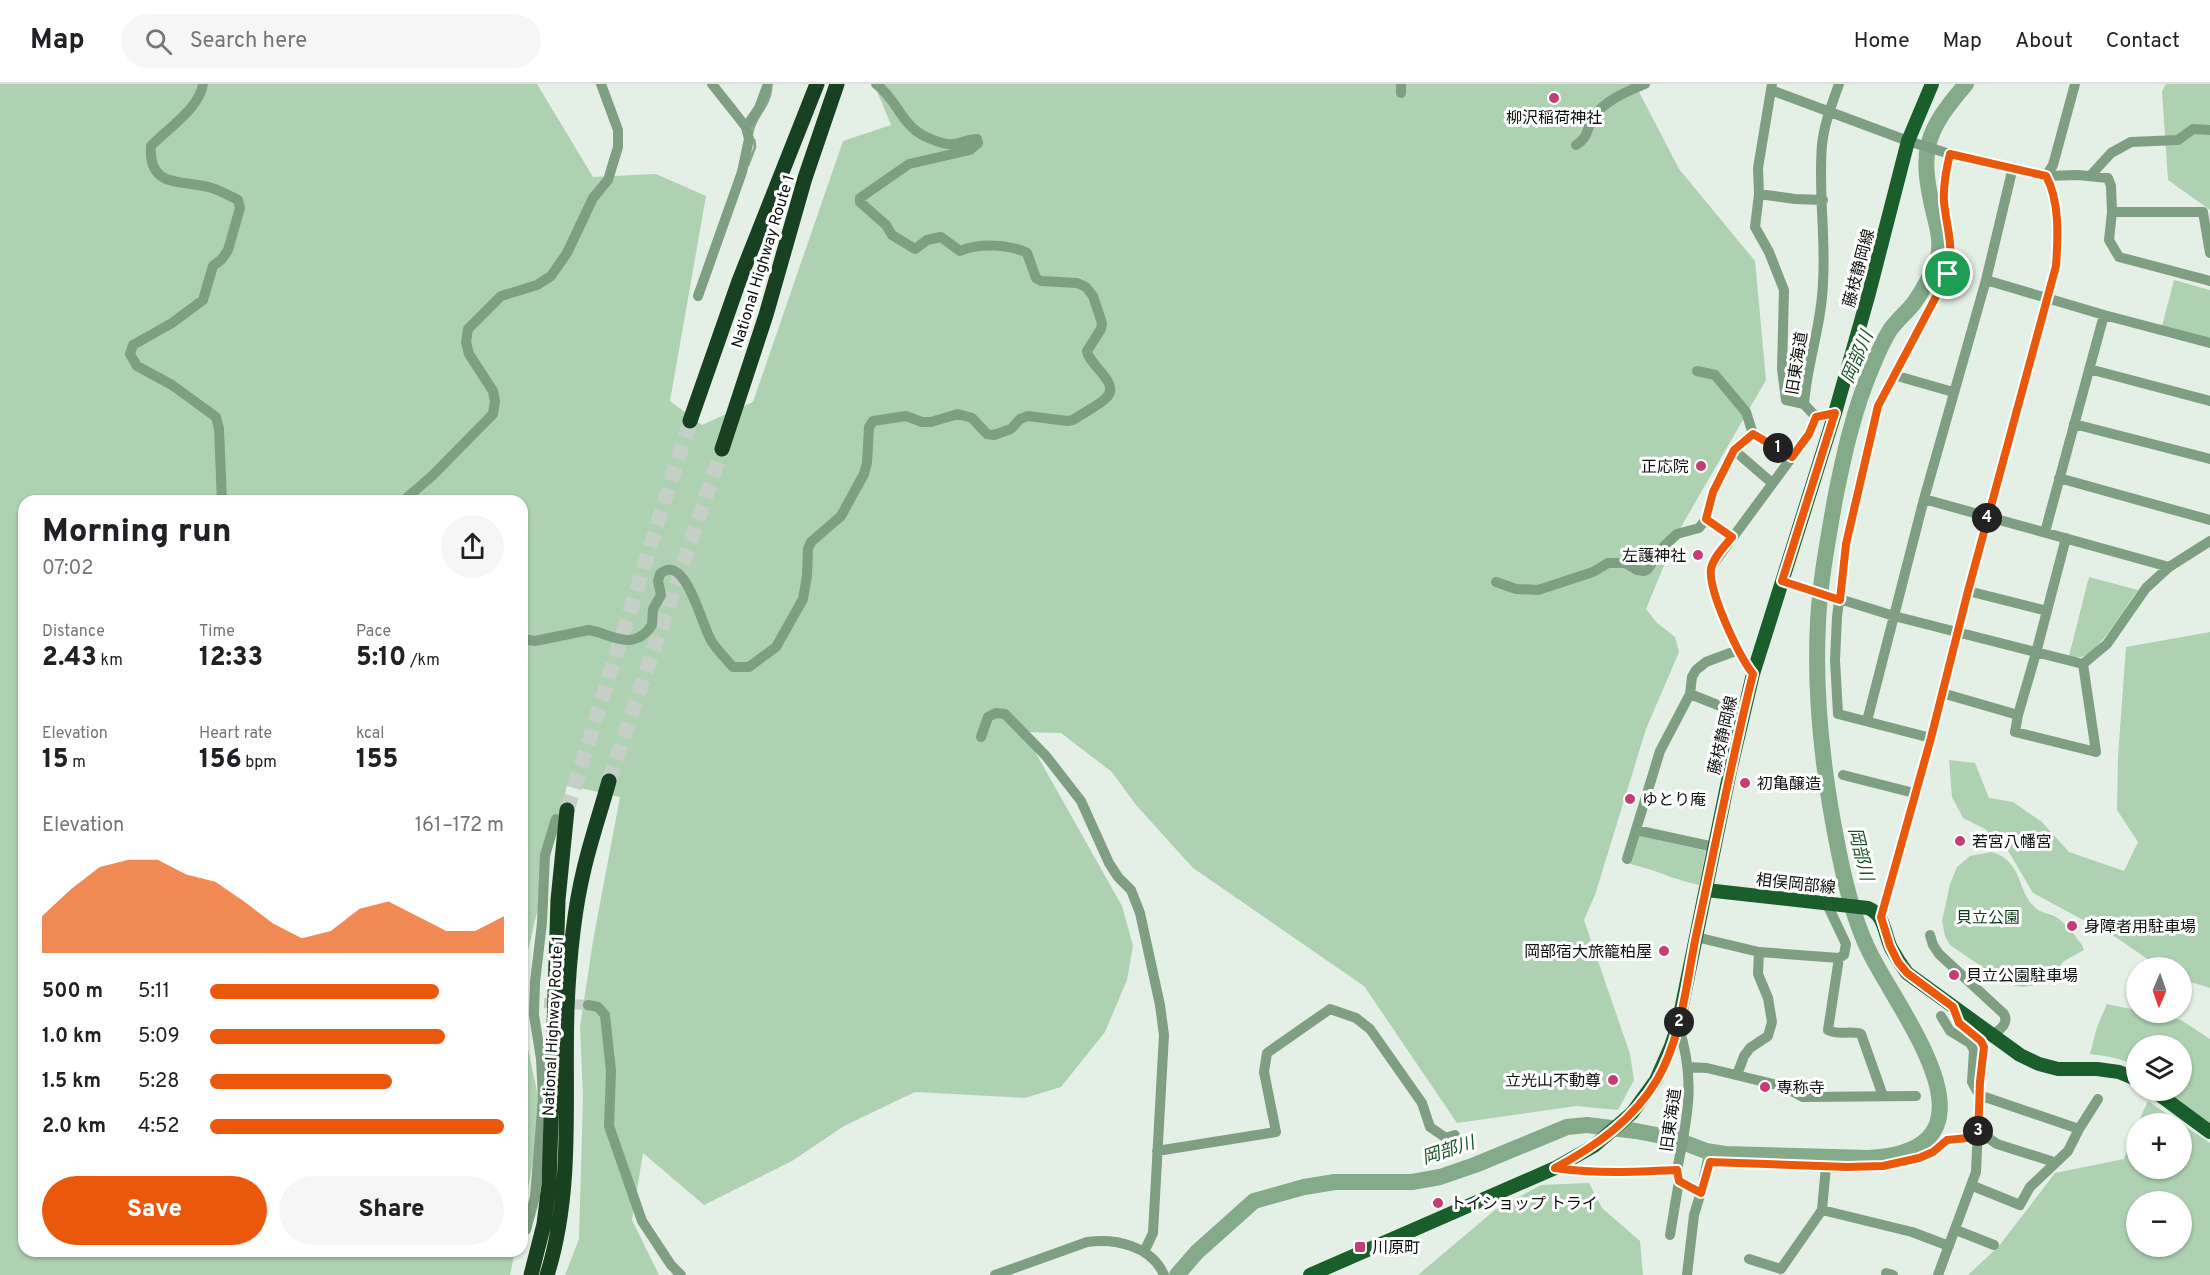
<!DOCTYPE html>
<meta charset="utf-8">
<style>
:root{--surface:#fff;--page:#f6f6f6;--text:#202124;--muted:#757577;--line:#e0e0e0;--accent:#ea580c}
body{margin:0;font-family:Overpass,"Noto Sans JP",sans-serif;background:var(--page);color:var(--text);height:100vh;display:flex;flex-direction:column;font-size:22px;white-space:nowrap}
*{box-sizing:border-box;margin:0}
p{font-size:20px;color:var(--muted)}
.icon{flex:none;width:33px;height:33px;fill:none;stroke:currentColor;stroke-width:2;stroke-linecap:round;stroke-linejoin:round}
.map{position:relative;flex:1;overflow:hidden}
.sheet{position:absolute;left:18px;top:411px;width:510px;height:762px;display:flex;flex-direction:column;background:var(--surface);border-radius:18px;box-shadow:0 2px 4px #0004}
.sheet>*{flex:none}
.needle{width:39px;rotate:182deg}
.buttons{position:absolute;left:2126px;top:873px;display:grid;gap:12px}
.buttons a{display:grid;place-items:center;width:66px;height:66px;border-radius:50%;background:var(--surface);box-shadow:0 2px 4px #0004;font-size:30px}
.pin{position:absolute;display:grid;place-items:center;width:51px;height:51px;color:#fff;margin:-26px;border:3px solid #fff;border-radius:50%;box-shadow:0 2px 6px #0007}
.km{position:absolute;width:30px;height:30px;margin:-15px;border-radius:50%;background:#222;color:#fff;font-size:16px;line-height:30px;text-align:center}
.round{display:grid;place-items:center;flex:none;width:63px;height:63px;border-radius:32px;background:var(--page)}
.summary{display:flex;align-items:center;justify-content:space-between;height:102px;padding:0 24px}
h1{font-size:33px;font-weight:800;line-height:45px}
.figures{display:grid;grid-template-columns:repeat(3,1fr);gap:9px;height:102px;padding:6px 24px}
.figures div{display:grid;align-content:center}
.figures b{font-size:26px;font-weight:800}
.figures small{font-size:16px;font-weight:400}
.figures p{font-size:16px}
.chart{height:168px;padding:12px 24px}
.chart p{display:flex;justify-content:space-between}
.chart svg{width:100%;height:108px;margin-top:6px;fill:var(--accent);opacity:.7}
.cta{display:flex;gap:12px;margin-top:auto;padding:12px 24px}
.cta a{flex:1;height:69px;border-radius:36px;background:var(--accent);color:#fff;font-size:24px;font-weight:800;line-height:69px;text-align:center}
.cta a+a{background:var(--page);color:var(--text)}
ul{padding:0 24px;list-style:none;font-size:20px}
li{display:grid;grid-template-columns:96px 72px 1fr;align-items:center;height:45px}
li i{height:15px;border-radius:8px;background:var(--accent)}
header{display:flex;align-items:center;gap:36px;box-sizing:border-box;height:84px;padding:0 30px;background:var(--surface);border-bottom:2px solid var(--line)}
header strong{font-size:28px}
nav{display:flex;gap:33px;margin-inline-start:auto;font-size:21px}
.search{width:420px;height:54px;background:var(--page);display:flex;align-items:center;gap:15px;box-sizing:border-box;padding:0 21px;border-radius:33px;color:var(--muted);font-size:22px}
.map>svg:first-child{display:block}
.green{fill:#aed1b2;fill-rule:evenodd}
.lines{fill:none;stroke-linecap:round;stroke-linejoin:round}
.stream{stroke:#84aa89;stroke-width:3}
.river{stroke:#84aa89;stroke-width:16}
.minor-tunnel{stroke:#c4cfc5;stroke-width:10;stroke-dasharray:10 5;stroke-linecap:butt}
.highway-tunnel{stroke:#c4cfc5;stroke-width:15;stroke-dasharray:15 8;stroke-linecap:butt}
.minor{stroke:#7e9f82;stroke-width:10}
.major{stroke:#1a5e2c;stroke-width:14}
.highway{stroke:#174120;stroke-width:15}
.route-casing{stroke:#fff;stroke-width:12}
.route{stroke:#ea580c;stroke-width:8}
.poi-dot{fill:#c63c75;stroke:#fff;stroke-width:2}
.labels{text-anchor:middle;stroke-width:6;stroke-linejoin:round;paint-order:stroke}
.poi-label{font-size:16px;fill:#0d110d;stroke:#fff;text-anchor:start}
.street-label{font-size:16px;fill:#0d110d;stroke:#fff}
.park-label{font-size:16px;fill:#0c3918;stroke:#fff}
.water-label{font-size:18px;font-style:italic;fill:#1b5529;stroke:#fff}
</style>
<header>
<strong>Map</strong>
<div class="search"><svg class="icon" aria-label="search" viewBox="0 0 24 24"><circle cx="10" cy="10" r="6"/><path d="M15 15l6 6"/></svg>Search here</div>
<nav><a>Home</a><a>Map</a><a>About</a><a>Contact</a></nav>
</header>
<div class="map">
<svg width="2210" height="1191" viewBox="0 0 2210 1191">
<rect width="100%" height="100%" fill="#e4f0e5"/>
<path class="green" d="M 0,0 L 537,0 L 593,93 L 656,90 L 706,112 L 670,317 L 702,341 L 753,318 L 843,57 L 891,41 L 874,0 L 1635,0 L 1679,85 L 1755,177 L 1766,296 L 1677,450 L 1646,525 L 1656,538 L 1675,553 L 1679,568 L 1646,645 L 1595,811 L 1584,836 L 1630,970 L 1634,996 L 1618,1026 L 1576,1022 L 1457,1039 L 1364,902 L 1193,784 L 1136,721 L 1112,688 L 1061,649 L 1024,648 L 1122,822 L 1133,862 L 1127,896 L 1105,948 L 1061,1003 L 1025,1014 L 915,1008 L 844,1042 L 792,1077 L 704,1121 L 643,1069 L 632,1136 L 659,1191 L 565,1191 L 579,1155 L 583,1013 L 580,943 L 593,857 L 620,713 L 567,701 L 522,892 L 522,417 L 24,417 L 24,1167 L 515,1167 L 510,1191 L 0,1191 Z
M 2166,0 L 2210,0 L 2210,126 L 2168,96 L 2162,7 Z
M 2174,196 L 2210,206 L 2210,255 L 2162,242 Z
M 2089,493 L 2138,506 C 2125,523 2104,560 2087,571 C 2081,574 2075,574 2069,572 Z
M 2210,548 L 2210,904 L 2181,895 L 2181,884 L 2159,883 L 2117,854 L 2033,809 L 2007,765 L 1985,745 L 1963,734 L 1952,713 L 1949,676 L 1975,679 L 1989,714 L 2013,718 L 2042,738 L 2069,768 L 2124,787 L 2138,758 L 2117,726 L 2118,673 L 2126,563 Z
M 1637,751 L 1706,767 L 1699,801 C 1674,796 1654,785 1630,780 Z
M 1992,768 C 2026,779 2015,809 2038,826 C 2043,829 2051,830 2056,833 C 2066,839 2075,852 2082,861 L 2084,866 L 2064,877 L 2045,899 L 2023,903 L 2007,900 L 1950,861 L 1945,852 L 1942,837 L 1950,800 L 1957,783 L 1970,772 Z
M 2107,920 L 2136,926 L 2136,928 L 2148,929 L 2181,936 L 2210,955 L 2210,1041 L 2165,1007 L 2181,1006 L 2181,962 L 2136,962 L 2136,982 C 2121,974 2106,972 2090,970 L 2097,943 Z
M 522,936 L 542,1031 L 522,1137 Z
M 2148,1017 L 2210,1059 L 2210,1191 L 1968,1191 L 1999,1162 L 2055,1089 L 2124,1075 L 2136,1045 L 2136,1084 L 2181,1084 L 2181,1040 L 2138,1039 ZM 2136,1118 L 2181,1118 L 2181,1162 L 2136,1162 Z
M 1589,1099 L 1602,1124 L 1640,1157 L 1643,1191 L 1418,1191 L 1495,1126 L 1541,1101 Z"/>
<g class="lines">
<path class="stream" d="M 752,49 C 754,33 770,22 771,4
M 748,81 L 755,63 L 754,56
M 1700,1095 L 1706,1067"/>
<path class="river" d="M 1177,1191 L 1197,1168 L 1254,1117 L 1304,1103 L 1335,1098 L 1412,1098 L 1440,1093 L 1475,1081 L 1567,1043 L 1587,1041 L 1636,1047 L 1672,1054 L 1706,1067 L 1725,1070 L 1868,1074 C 2010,1067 1903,934 1871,871 C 1855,840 1846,804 1839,769 C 1824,696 1814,614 1818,538 C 1820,497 1828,456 1835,415 C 1844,370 1854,325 1872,283 C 1877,271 1883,257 1890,246 C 1897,236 1907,228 1914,219 C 1923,206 1931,191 1937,177 C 1942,162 1938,145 1934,130 C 1919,67 1924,49 1966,0"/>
<path class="minor-tunnel" d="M 544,919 L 588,921"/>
<path class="highway-tunnel" d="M 609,697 L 722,365
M 567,726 L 690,337"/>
<path class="minor" d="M 203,0 C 200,24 167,45 151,62 C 148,106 183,95 212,104 C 221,107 230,112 238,116 L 240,124 L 228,166 L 222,175 L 213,182 L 203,216 L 172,239 L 133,261 L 130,270 L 137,282 L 172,301 L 216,333 L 219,345 L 222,417
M 1772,0 L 1758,84 L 1759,110 L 1755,143 L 1769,168 L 1784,206 L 1782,285 L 1786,316 L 1804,320
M 1771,6 L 1908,57 L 1950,70 L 2046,92 L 2078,91 L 2108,94 L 2111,102 L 2112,128 L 2109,156 L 2119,173 L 2210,197
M 1401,9 L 1401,0
M 746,43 L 759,24 L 768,0
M 1576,61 C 1589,53 1586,46 1593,34 C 1603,17 1628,7 1645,0
M 2091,91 L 2111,69 L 2131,58 L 2178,56 L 2193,45 L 2210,46
M 2046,92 L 2053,81 L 2075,0
M 1759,110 L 1795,115 L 1823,116
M 2112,128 L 2203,128 L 2210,169
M 1986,196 L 2104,231 L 2210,259
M 698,212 L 742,88 L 749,55 L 746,43 L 712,0
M 2089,285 L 2210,317
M 1894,291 L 1953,308
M 2074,340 L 2210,375
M 1753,350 L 1792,373
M 1734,366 L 1772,399
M 2059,394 L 2210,436
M 1924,415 L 2169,483
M 403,417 L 432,392 L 493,330 L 495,317 L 493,307 L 469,270 L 466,258 L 468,245 L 501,212 L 537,201 L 551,192 L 567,169 L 593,114 L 608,96 L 618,63 L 618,46 L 601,0
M 1706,435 L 1732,453
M 2045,448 L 2104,231
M 2066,454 L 2036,569 L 2018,631 L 2015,648 L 2096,668 L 2083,580
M 1782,497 L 1894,532 L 2083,580 L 2107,560 L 2146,504 L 2169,483 L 2210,457
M 1496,498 L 1516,505 L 1538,506 L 1593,488 L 1608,479 L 1625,479 L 1637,486 L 1644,487 L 1648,485 L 1659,467 L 1677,450 L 1699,444 L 1706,435 L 1713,408 L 1734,366 L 1753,350 L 1746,328 L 1715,291 L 1697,287
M 1968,507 L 2047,527
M 522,555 L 535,557 L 589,546 C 612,550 633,569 652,541 L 653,525 L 661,511 L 658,497 L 660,490 C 686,467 702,544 712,558 C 718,567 726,575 733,583 L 749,583 L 776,563 L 803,515 L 807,492 L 808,465 L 811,458 L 841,432 L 864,390 L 867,379 L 869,343 L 873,337 L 906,332 L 922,338 L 931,338 L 958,330 L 972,334 L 987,350 L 994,351 L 1011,345 L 1020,335 L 1028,332 L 1067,337 L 1073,336 C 1083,329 1096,323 1105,315 C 1123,300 1089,282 1087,267 L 1101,245 L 1102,239 L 1093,212 L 1086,203 L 1077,199 L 1041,197 L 1036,194 L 1027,169 C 1009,160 979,159 960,167 L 941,153 L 927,156 L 915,165 L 892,151 L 886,141 L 860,118 L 860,114 L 909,80 L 970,66 L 978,59 L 977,55 C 969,55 962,59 954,60 C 946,61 938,58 931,55 C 901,44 899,17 876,0
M 1753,590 C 1735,568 1711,511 1711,483 L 1809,350 L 1816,333 L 1804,320 C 1807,279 1822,240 1823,198 C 1826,153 1818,107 1822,61 C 1824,40 1832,20 1839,0
M 1942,609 L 2018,631
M 1690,610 L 1743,631
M 1867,637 L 1924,415 L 1986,196 L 2013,83
M 981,653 L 988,633 L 996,629 L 1005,630 L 1046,672 L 1081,717 L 1109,779 L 1118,793 L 1131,806 L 1140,829 L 1160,921 L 1164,951 L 1153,1149 L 1144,1168
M 1931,654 L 1838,630 L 1835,576 L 1837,533 L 1846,460 L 1866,370 L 1878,322 L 1948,190 L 1952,171 L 1944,119 L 1945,96 L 1950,70
M 1843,691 L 1914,709
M 1636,746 L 1714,763
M 1627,775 L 1660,667 L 1690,610 L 1692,593 L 1696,586 L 1706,578 L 1738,566
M 1881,833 L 1931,654 L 1968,507 L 2056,182 C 2058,153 2060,117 2046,92
M 1930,851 L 1933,861 L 1939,870 L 2004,930 C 2009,940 2000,945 1993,951
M 1696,853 L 1759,868 L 1839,874 L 1844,871 L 1846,860 L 1826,818
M 1839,874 L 1828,946 C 1838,952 1851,946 1861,950 L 1883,1012
M 588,921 L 598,923 L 605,931 L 611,987 L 609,1042 L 642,1137 L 671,1181 L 681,1191
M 1941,932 L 1950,947 L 1970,959 L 1974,966 L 1972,998 L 1979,1011 L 2079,1045
M 1688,983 L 1707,984 L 1782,1002 L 1803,1013 L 1916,1012
M 1737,991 L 1744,972 L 1750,964 L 1768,952 L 1772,938 L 1768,914 L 1758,890 L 1759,868
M 1978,1047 L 1997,1060 L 2054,1078
M 1157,1067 L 1276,1048 L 1264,988 L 1267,969 L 1330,925 L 1356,934 L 1370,945 L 1422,1019 L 1430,1043 L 1446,1054 L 1455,1051
M 1555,1084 C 1596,1090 1636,1088 1677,1086 C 1688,1032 1696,995 1678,941
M 1678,1093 L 1679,1097 L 1701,1109
M 1973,1102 L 2020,1121 L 2030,1103 L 2068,1067 L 2079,1045 L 2098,1015
M 1822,1126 L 1912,1148 L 1949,1162
M 526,1146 L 535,1113 L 543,1015 L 541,975 L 534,931 L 535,898 L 542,839 L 545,771 L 556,735
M 1956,1146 L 1994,1161
M 1670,1151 L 1679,1097
M 1749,1175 L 1781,1185 L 1822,1126 L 1826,1082
M 1886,1189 L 1893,1191
M 995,1191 L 1087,1158 C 1115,1154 1152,1162 1164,1191
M 1687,1191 L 1694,1131 L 1710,1078 L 1847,1084 L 1883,1082 L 1919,1074 L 1933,1068 L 1947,1056 L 1978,1053
M 1938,1191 L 1976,1088 L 1980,998 L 1984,963 L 1981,957 L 1959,939 L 1953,923"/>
<path class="major" d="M 1706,806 L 1868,824 C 1885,831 1884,849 1891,864 C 1896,873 1901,881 1907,889 L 2020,971 L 2039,980 L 2058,985 L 2097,985 L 2119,988 L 2136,995
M 2153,1006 L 2210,1048
M 1310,1191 L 1555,1084 L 1594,1062 L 1632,1029 L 1656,996 L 1671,962 L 1678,941 L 1730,687 L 1753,590 L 1835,329 L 1869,209 L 1908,57 L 1932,0"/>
<path class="highway" d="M 690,337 L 739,197 L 817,0
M 722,365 L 766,231 L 805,94 L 837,0
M 531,1191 L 544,1140 L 549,1101 L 558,816 L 567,726
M 547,1191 C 574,1106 564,1013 567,924 C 569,878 573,830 584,785 C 591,755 601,726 609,697"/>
</g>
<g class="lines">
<defs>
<path id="route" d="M 1950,70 L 2046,92 C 2060,117 2058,154 2056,182 L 1968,507 L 1931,654 L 1881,833 L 1890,862 L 1898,878 L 1907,889 L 1953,923 L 1959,939 L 1981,957 L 1984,963 L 1980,998 L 1978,1053 L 1947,1056 L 1933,1068 L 1919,1074 L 1883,1082 L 1847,1083 L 1710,1078 L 1701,1109 L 1679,1097 L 1677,1086 C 1636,1088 1596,1090 1555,1084 C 1596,1062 1633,1036 1657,996 C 1682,953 1686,900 1696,852 C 1715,764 1731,677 1753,590 C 1739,572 1708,507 1711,485 C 1713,473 1725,462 1732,453 L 1706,435 L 1713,408 L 1734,366 L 1753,350 L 1792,373 L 1809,350 L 1816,333 L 1835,329 L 1782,497 L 1840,516 L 1846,460 L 1878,322 L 1948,190 C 1954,160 1947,147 1944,118 C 1943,102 1946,86 1950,70 Z"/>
</defs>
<use href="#route" class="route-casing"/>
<use href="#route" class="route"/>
</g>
<g class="poi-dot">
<circle cx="1554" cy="14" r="6"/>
<circle cx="1701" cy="382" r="6"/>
<circle cx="1698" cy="471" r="6"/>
<circle cx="1745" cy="699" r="6"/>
<circle cx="1630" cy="715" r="6"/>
<circle cx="1960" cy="757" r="6"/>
<circle cx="2072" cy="842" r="6"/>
<circle cx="1664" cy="867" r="6"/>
<circle cx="1954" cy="891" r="6"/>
<circle cx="1613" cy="996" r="6"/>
<circle cx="1765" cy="1003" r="6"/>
<circle cx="1438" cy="1119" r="6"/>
<rect x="1354" y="1157" width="12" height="12" rx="3"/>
</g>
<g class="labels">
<g class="poi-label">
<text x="1554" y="39" text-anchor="middle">柳沢稲荷神社</text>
<text x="1689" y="388" text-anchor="end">正応院</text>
<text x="1686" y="477" text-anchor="end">左護神社</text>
<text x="1757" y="705">初亀醸造</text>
<text x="1642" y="721">ゆとり庵</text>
<text x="1972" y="763">若宮八幡宮</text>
<text x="2084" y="848">身障者用駐車場</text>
<text x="1652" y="873" text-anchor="end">岡部宿大旅籠柏屋</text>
<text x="1966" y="897">貝立公園駐車場</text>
<text x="1601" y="1002" text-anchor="end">立光山不動尊</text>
<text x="1777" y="1009">専称寺</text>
<text x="1450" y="1125">トイショップ トライ</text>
<text x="1372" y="1169">川原町</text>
</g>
<g class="street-label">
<text transform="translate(762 177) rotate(-73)" y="6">National Highway Route 1</text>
<text transform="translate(1858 184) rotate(-75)" y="6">藤枝静岡線</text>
<text transform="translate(1796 279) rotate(-81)" y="6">旧東海道</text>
<text transform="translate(1722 651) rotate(-77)" y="6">藤枝静岡線</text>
<text transform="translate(1796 799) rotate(6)" y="6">相俣岡部線</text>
<text transform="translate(552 942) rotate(-87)" y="6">National Highway Route 1</text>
<text transform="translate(1670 1036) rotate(-82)" y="6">旧東海道</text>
</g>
<g class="park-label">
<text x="1988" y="839">貝立公園</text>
</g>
<g class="water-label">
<text transform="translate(1857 273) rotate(-67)" y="6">岡部川</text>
<text transform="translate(1861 770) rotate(76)" y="6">岡部川</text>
<text transform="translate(1448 1066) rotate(-18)" y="6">岡部川</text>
</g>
</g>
</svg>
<div class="buttons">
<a><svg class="needle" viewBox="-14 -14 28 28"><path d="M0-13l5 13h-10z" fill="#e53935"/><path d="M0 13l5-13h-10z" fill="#757577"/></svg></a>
<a><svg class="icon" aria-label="layers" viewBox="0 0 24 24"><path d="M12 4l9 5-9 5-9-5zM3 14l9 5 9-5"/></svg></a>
<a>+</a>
<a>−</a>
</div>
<div class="pin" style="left:1948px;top:190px;background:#1e9e55"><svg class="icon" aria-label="arrive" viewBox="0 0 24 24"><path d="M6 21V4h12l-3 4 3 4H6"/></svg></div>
<b class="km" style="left:1778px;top:364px">1</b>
<b class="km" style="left:1679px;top:938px">2</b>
<b class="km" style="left:1978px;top:1047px">3</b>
<b class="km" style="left:1987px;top:434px">4</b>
<section class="sheet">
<div class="summary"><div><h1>Morning run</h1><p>07:02</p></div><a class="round"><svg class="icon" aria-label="share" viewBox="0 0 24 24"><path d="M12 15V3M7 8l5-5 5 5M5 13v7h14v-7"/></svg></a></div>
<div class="figures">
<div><p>Distance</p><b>2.43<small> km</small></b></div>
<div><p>Time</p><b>12:33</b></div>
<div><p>Pace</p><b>5:10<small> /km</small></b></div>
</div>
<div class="figures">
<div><p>Elevation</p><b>15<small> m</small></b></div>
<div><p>Heart rate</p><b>156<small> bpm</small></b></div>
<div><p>kcal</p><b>155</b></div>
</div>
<div class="chart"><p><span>Elevation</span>161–172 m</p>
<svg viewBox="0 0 160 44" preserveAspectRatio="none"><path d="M0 44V29L10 18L20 9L30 6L40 6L50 12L60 15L70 23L80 32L90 38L100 35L110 26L120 23L130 29L140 35L150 35L160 29V44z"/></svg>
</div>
<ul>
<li><b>500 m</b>5:11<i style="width:78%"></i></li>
<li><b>1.0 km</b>5:09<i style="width:80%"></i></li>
<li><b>1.5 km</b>5:28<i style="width:62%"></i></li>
<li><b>2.0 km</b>4:52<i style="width:100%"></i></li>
</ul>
<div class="cta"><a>Save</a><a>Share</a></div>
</section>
</div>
